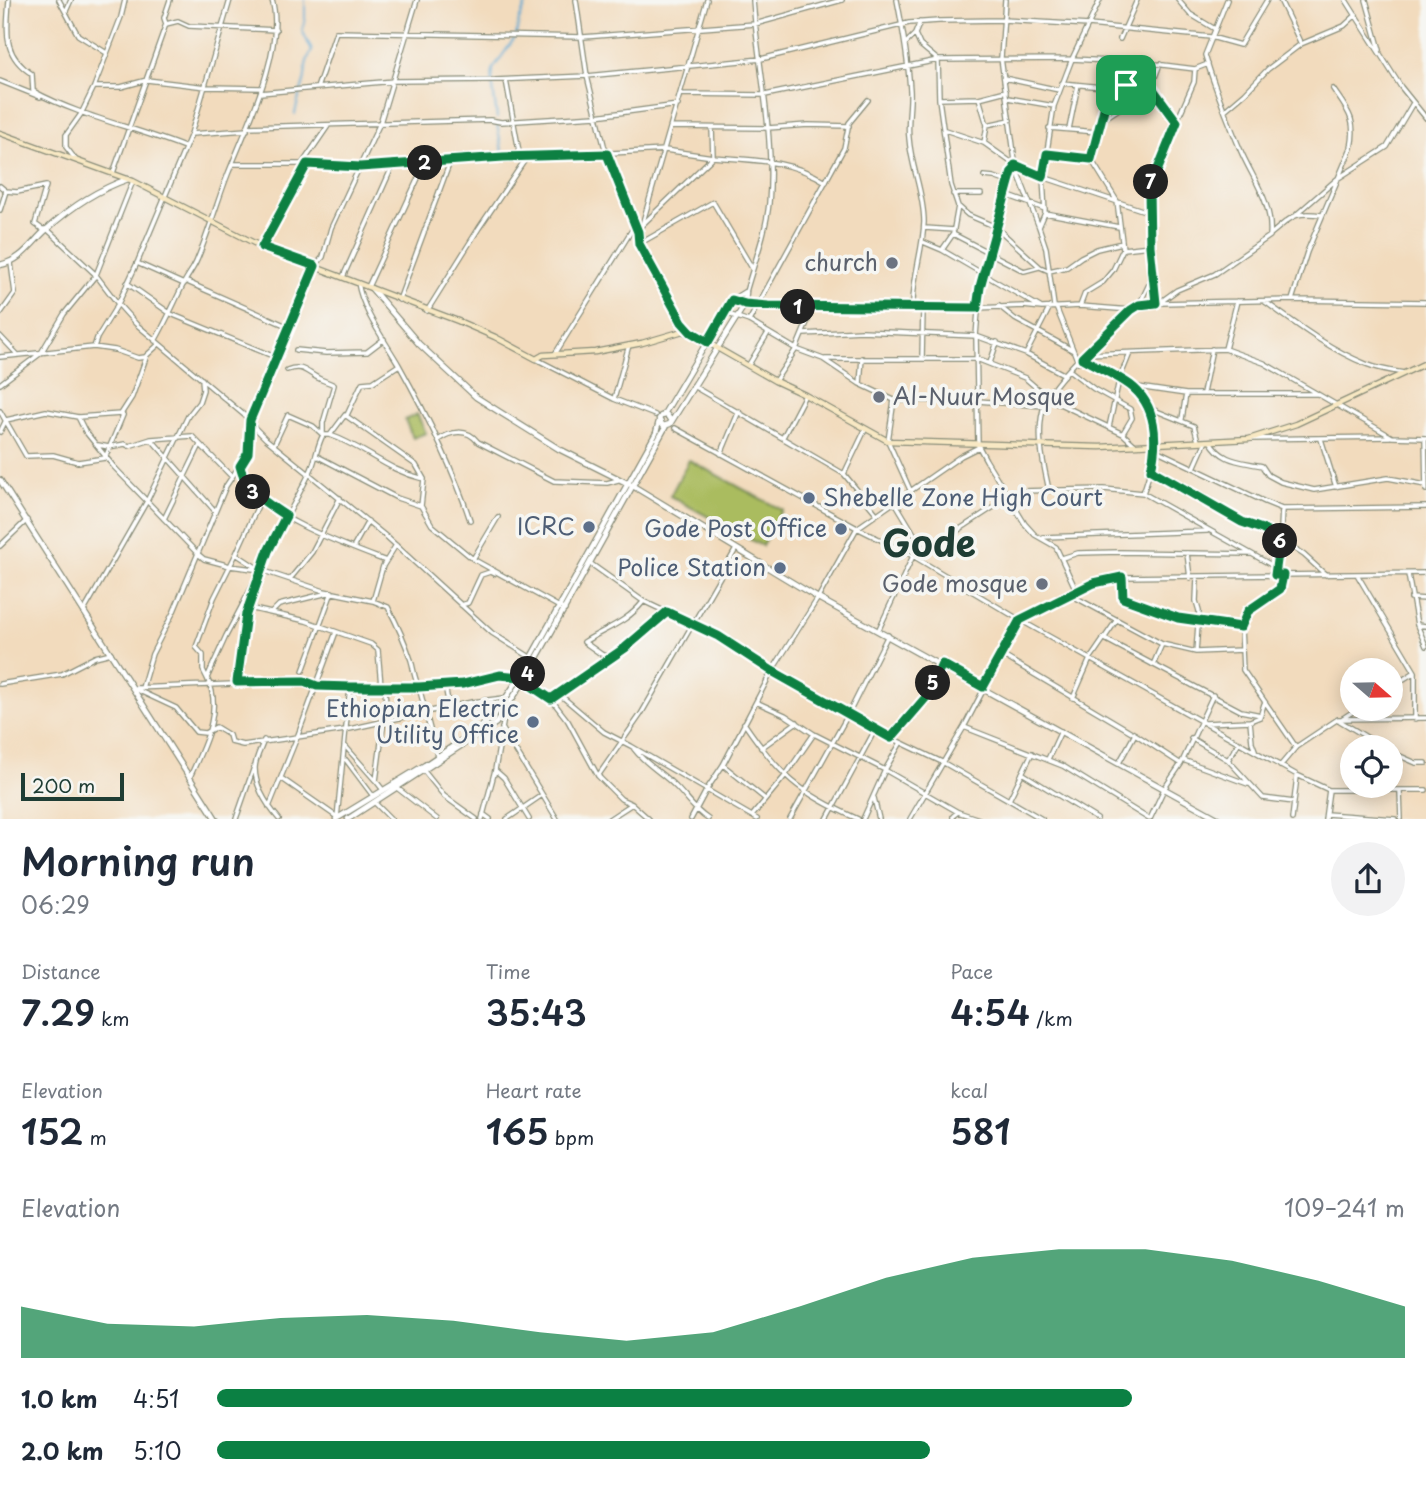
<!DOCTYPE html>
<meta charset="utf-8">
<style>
:root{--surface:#fff;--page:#f2f2f3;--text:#1f2937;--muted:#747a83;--accent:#0b8043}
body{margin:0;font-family:"Playpen Sans",sans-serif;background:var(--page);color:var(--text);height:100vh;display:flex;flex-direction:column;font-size:26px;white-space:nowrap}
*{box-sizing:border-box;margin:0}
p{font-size:23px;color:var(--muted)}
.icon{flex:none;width:38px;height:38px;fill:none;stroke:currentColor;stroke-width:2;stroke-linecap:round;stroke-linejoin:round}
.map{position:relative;height:819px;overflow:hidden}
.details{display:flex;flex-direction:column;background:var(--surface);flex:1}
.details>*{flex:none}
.needle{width:46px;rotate:110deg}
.buttons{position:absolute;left:1340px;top:658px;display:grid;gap:14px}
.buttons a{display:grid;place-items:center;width:63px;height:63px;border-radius:50%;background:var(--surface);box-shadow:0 4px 18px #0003;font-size:35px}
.scale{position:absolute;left:21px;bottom:18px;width:103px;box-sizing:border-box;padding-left:7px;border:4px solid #1f3d34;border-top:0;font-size:19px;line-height:24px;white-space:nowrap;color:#1f3d34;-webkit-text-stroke:5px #f6f6f2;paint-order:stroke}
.pin{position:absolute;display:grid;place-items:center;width:60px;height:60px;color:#fff;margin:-30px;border-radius:14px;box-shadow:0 4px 10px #0006}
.km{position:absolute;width:35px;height:35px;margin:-18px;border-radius:50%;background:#222;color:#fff;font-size:19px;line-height:35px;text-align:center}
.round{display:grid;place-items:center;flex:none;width:74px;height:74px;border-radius:37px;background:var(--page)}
.overview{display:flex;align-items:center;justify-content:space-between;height:119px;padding:0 21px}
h1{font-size:38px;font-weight:600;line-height:52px}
.stats{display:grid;grid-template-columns:repeat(3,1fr);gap:10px;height:119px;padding:7px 21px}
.stats div{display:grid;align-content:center}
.stats b{font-size:35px;font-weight:600}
.stats small{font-size:19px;font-weight:400}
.stats p{font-size:19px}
.chart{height:196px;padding:14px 21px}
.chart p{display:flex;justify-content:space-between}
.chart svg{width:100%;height:126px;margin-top:7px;fill:var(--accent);opacity:.7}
ul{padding:0 21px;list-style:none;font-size:23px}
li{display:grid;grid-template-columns:112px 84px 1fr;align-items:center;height:52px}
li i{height:18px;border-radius:9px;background:var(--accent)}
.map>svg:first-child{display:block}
.green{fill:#aabc5f;stroke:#647c4a;stroke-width:2}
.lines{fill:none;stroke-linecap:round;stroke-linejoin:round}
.stream{stroke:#59a7d2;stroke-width:2}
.minor-casing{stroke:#888c78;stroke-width:6}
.tertiary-casing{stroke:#888c78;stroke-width:7}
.secondary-casing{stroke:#888c78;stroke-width:7}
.minor{stroke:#fff;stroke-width:3.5}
.tertiary{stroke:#fff;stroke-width:4.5}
.secondary{stroke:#f8e8c3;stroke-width:4.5}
.route-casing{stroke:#fff;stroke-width:14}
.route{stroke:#0b8043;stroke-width:9}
.worship-dot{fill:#6b7280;stroke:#f6f6f2;stroke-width:2.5}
.service-dot{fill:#5c6f8a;stroke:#f6f6f2;stroke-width:2.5}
.labels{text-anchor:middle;stroke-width:7;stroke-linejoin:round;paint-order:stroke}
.worship-label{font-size:23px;fill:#5b616d;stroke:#f6f6f2;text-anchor:end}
.service-label{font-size:23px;fill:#4e5e75;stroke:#f6f6f2;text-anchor:end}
.town-label{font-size:37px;font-weight:bold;fill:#1f3d34;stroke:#f6f6f2}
</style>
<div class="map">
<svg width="1426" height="819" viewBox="0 0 1426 819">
<rect width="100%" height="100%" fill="#f6f6f2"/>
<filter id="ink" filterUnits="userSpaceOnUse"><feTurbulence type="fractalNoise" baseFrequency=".0143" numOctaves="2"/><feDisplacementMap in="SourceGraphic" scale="14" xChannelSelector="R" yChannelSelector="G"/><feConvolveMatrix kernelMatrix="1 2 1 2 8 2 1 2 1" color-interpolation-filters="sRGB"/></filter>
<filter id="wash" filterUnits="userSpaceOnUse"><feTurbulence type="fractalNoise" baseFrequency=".00686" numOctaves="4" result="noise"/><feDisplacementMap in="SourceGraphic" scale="28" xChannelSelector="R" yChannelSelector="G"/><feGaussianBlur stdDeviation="1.57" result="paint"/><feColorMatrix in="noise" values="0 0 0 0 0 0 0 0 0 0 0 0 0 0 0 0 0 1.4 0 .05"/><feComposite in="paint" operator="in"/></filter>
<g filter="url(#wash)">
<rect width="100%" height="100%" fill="#f2dbbd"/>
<path class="green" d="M 417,414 L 426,433 L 413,438 L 405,420 Z
M 689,460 L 782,510 L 762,546 L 670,496 Z"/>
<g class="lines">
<path class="stream" d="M 295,114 C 297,103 300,95 303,85 C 308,72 302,67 312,51 L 302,30 L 305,20 L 305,0
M 497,118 L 492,81 L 493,69 L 516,36 L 519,20 L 528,0
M 497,124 L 503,156"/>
</g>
</g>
<g filter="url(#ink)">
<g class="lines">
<defs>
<path id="minor" d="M 9,0 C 7,32 2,55 32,74 L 33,91 C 81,117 134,127 184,147
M 59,0 L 78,35 L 105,52
M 576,0 L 587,76 L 604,145 L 638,232 L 639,244 L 682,322 L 691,333
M 897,0 C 903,30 908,60 910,90 C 911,106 907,122 909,138 C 911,167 924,193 924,222 C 923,251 912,278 913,307
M 1005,0 L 1001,58 L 1016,168 L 1012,172 L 1008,182 L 980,287 L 976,336 L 978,445 L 986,460 L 1025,524 L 1035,535 L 1056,547 L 1076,590
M 1178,0 L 1190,14 L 1215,29
M 1280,0 L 1301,44
M 1346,0 L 1401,87 L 1426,118
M 1366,0 L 1380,50
M 66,11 L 71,0
M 920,22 L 915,34 L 920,45 L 938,60 L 939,99 L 951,185 L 958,206 L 968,215 L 996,227 L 1040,267 L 1049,271 L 1067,267 L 1081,257 L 1097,249 L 1122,243
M 166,24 L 178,21 L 189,26 L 276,30
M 1120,39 L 1137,0
M 905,44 L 915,34
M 1004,78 L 1059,90
M 506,80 L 520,157
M 0,81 L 40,97
M 1062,83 L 1102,87 L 1109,90 L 1127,84 L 1134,62
M 1126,85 L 1132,101
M 94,87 L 121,87 L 147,80 L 206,87 L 261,88
M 317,88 L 336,32 L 583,37 L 755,24 L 842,0
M 1151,88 L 1177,122
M 260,93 L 394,81 L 495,80 L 587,76 L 761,59 L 909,23 L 939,21 L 1003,20 L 1089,25 L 1211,37 L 1240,45 L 1267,0
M 681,94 L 765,95 L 938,60 L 1072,59 L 1147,63 L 1195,69 L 1208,64
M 979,98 L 987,125 L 984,143
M 1008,98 L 1054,106
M 939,99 L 979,98 L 1006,91
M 1225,110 L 1245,93 L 1268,69 L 1301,44 L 1344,26 L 1356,15
M 1102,120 L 1151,88 L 1160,64
M 987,125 L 1010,120
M 248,127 L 490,120 L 501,122 L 596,116 L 678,105
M 671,127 L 768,128 L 808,125 L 849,126
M 1049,128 L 1097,132
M 1069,129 L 1078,85
M 945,130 L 984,143 L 1015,165 L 1043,177 L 1151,213
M 191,134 L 247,130
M 1047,154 L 1091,159
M 76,160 L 66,147 L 66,135 L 81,114 L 94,87 L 121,17 L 125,0
M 232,164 L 307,164 L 360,167 L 665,150 L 713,157 L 712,128
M 302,164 L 328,126
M 1016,168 L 1039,227
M 113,173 L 166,24 L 164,18 L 170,0
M 984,176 L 994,177 L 1008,182
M 0,186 L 6,191
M 953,194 L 981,194
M 1006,195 L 1045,209
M 0,210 L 6,191 L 17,192 L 46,186 L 35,224 L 42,229 L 47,229 L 96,275 L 118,304 L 136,324 L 250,420 L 250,423 L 266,439 L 388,538 L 492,633 L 530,657
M 1045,213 L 1119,227
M 1297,214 L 1337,179 L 1387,147 L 1413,103
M 642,225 L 707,0
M 925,228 L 954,230
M 638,232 L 642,225 L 713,157 C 753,160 791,160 826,182
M 953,234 L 1024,271 L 1039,267
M 1271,234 C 1292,217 1293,211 1322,215
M 923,242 L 942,250 L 1040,307
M 639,244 L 713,202 L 752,268
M 262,247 L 307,164
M 1123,249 L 1150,246
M 942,250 L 953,234 L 958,206
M 137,263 L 184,284
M 343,277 L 393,165
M 185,281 L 289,327
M 127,283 L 171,314 L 275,357
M 358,283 C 363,312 384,339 399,365 C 427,415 452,465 470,520
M 368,287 L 425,163
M 746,292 C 754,263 766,233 769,203 C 775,135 758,68 753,0
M 399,300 L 450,162
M 732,300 L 745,304 L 813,308 L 977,308 L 1023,306 L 1042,308 L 1080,306 L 1131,310 L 1139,305 L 1159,303 L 1177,290 L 1215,274 L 1270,236 C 1273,202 1252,178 1240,149 C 1227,118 1214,87 1205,55 L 1227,0
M 1292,300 L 1307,252 L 1351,148 C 1357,119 1348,111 1333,89
M 1264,301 C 1296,324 1329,349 1366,364 C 1378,369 1391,371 1404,373
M 1156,302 L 1150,246 L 1149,185 L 1194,82 L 1195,69
M 1161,303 L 1292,300 L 1426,302
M 1139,305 L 1152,278
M 999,306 L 1015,319 L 1072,350
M 1054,306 L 1046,248 L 1039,227 L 1045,213 L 1043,177 L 1054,106 L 1072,59 L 1100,0
M 1080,306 L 1085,293 L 1103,282 L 1113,270 L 1123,249 L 1117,201 L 1091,159 L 1109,90
M 1056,307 L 1078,362
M 427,311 L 479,228 L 527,157
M 725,313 L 749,321 L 796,349 L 823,359 L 860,384 L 894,400 L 978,401 L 1044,406
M 0,314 L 15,293 L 11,263
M 749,321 L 844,148 L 849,123 L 868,100
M 803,334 L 862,331 L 976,336 L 1026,354 L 1065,375
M 0,336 L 18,355
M 155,341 C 166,322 174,303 184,283 C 188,275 194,268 197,260 C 209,232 217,202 228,174 C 246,128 286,48 272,0
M 94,347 L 97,338 L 118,304 L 138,261 L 191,134 L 230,0
M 1225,349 L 1237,301
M 296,350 L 326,353 L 367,352 L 384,339
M 555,354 L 635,225
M 1026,354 L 1050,307
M 1086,354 L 1225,349 L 1264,363 L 1392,437 L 1426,438
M 0,357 L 94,347 L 115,350 L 138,358 L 145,357 L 159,344
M 1082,358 C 1097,367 1117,375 1131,385 C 1166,414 1156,457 1143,493
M 536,359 L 614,399 L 655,415
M 825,359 L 977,359 L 1025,378 L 1047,397
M 922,359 L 923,308
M 990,363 L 997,342
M 748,366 L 768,333
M 1069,370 L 1094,389 L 1130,409 L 1132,418 L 1123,433
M 775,381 L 796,349 L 813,308
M 0,384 L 41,353 L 64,314 L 96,275 L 133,181
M 860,384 L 862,358
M 693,386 L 844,474 L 876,513
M 1131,386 L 1186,394 L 1317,394
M 1203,393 L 1212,349
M 1047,398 L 1123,434 L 1135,445
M 614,399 L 629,345
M 894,400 L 888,441 L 911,492
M 1149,408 L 1194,426 L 1198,441
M 0,411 L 26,456 L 53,455 L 78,462 L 105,458 L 123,415
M 347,415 L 362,383 L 373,382 L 399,365
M 78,417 L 85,431 L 114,467 L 198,554 L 204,559 L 230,566 L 236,554
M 1182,419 L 1186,394
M 250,420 L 315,266 L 323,257 L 331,228 L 380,123 L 417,0
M 1109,427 L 1119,380 L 1130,353
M 675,428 L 857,528 L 913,556 L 1020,620 L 1297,775 L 1329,790 L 1426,790
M 0,432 L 6,420 L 46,411 L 78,417 L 121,414 L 132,397 L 147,355
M 330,435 C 365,447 385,470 424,479
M 783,437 L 805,395
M 1425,438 L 1426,490
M 151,439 L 192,436 L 232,477
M 1251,439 L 1390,437
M 1321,439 L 1336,487
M 438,440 C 451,431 467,428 478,442 L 554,481 L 607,483 L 618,480
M 1210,441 C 1222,462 1240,461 1262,466 L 1268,475 L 1281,482 L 1314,490 L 1388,478 L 1426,485
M 98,445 L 109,447 L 125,444 L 129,446 L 151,439 L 215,511
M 274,445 L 288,415 L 313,426 L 323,435 L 323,423 L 334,385 C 329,382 323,381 318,378 C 306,372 302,364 287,370
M 1156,450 L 1265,502 L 1282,509 L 1426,507
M 721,454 L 739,411
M 317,456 L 397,498 L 421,506
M 240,466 C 241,471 242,477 244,481 C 263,516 349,547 386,561
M 1194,468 L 1206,441
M 1151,470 L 1242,522 L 1271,533 L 1304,555 L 1326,575
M 844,474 L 865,430
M 1049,490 C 1043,462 1035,431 1045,403 C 1052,381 1110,328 1130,310
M 895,502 L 925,552
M 164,519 L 200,445
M 1044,537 L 1207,531
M 0,546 L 27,520
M 353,548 L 368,521
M 1187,553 L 1190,578
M 1062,558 L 1078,553 L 1120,552 L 1250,554
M 473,559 L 498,517
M 591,564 L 643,601 L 717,636 L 772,671 L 875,730 L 944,763 L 1042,819
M 259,569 L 236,554 L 261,499
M 1408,574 L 1417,625 L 1426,646
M 1275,575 L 1280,547 L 1282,509
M 1283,575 L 1281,589 L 1244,615 L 1241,627 L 1243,670 L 1296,747
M 1358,576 L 1415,672 L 1415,719
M 1122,577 L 1123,598 L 1178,618 L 1241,627
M 290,579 L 312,552 L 340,498
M 1069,594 L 1162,644 L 1196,652 L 1242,650
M 1411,598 L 1426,599
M 373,601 L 383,566 L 396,545
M 461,605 L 468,603 L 481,575 L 490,572 L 494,574
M 249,608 L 306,621 L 371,644 L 378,650 L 381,686 L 385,691 L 386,704 L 376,781 L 383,790
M 84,611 L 147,501 L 188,416 L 199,402 L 203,390 L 202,379
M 271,613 L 279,605 L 332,592 L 303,671
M 1417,625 L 1426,626
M 879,629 L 913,556 L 925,552 L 1015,493 L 1021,491 L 1104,489 L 1143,493 L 1275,567
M 1103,638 L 1241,711 L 1261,715
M 1196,652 L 1199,611 L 1196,601 L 1197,578
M 1000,654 L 1135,734 L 1181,764
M 610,658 L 601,654 L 584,642 C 606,628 626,623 643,602
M 1153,665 L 1162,644
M 207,678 L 203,670 L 203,655 L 196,647 L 214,598 L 230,566 L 261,570 L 324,591 L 373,601 L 388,607 C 397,624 405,642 411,660 C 414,670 414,678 419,687 L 437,756
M 524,681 L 551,699 L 625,648 L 666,613
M 237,683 C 240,660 241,635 246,613 C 259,561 288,518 311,470 C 316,459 317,446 323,435 L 330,435 L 345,415 L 416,465 L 424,479 L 421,506 L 432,525 L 473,559 L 565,610
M 0,684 L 62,674 L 95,657 L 111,653
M 445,685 L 449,707
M 1391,687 L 1415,672
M 133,688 L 176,708 L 196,732 L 205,733 L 216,727 L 229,735 L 231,742 L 243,745 L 345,730 L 472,702 L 504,698
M 135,688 L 304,681 L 317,686 L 350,687 L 419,687 L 462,684 L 500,675 L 520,677 L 529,671
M 142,688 L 152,654 L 174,611 L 226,486 L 248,453 L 250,423
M 559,694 L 604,732 L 631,746 L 757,819
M 1073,698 L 1090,659 L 1116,621
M 551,699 L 568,721 L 598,776 L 621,799 L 632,804 L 649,819
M 756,702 L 785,715 L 814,734 L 885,770 L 958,812 L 979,819
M 1343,718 L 1357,709
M 1250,721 L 1252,742 L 1255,750
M 1340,721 L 1383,747
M 744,723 C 780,776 799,793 858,819
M 1205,723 L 1250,721 L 1260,717 L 1264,704
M 964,727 L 1063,766 L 1149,819
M 502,728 L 557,819
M 891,738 L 928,695 L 941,665
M 1191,738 L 1228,760 L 1263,798 L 1294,802
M 264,740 C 261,749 255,759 255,768 C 255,786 267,805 279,819
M 346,747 L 375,780
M 761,748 L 797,722
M 634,749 C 647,766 662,772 676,787 C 687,798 694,810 708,819
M 1391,752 L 1416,763 L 1426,763
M 1048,759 L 1061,731
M 346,760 L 373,796
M 1183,760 L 1248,784
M 1228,760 L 1239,742
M 1119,763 L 1135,734
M 723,765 L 764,798
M 1280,766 L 1296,747 L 1338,719 L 1426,718
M 495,770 L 504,778 L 529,819
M 424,771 L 444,796 L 476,819
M 1022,773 L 1097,819
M 598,776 L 641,714 L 736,549
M 190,777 C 203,747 224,710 207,678 L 226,636 L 255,581
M 281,778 L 337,817
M 397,788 L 437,819
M 1400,792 L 1401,819
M 874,798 L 879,819
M 1009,800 L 1032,753
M 375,803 L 391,819
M 269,807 L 298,735 L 336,632
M 483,814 L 490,819
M 1326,814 L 1395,819
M 752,816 L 785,776 L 814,734
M 337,818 L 350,687
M 236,819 L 254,767
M 482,819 L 495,770 L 505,712
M 507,819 L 542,795
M 609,819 L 632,804
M 691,819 L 707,789 L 723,765 L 772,671 L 818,598 L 857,528 L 961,456 L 979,447
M 790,819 L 849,713 L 888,635
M 827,819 L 875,730
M 863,819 L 885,770 L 900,744
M 910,819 L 964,727 L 1020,620 L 1094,583 L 1122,577 L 1426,573
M 953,819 L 953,816 L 958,812
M 1150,819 L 1164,789 L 1181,764 L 1213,695
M 1292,819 L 1297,776
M 1325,819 L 1329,790"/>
<path id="tertiary" d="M 0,265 C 23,260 31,243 47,229 C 70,208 99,189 128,179
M 372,289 L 419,344 L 476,397 L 498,411 L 559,449 L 633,486 L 818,598 L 1219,819
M 664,414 L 732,300 L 745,292
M 671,421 L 667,415 L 661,416 L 659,419 L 663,426 L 670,424 L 737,317 L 745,304 L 746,292
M 0,480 L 216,819
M 336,819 L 425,765 L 480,728 L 495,714 L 520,677 L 656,433 L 659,421
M 348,819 L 496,723 L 524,681 L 666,426"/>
<path id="secondary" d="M 0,133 L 133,181 L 262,247 L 458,321 L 495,337 L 536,359 L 543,355 L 595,352 L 642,343 L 683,331 L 691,333 L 775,381 L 805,395 L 888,441 L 1100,447 L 1249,439 L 1296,424 L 1426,363"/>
</defs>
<use href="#minor" class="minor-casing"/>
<use href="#tertiary" class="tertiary-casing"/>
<use href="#secondary" class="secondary-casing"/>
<use href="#minor" class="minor"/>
<use href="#tertiary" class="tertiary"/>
<use href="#secondary" class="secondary"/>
</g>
</g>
<g class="lines" filter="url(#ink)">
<defs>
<path id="route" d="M 1126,85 L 1132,101 L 1152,88 L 1177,122 L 1149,191 L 1150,246 L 1156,303 L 1139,305 L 1131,310 L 1082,358 C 1097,367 1116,375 1130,385 C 1157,405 1158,440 1151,470 L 1242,522 L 1262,529 L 1280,539 L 1275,575 L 1283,575 L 1280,589 L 1248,611 L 1241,627 L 1178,618 L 1123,598 L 1122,577 L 1094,583 L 1020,620 L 983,687 L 942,664 L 928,695 L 891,738 L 772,671 L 718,636 L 667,612 L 625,648 L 551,699 L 524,681 L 529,671 L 520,677 L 500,675 L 463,684 L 419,687 L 350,687 L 317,686 L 304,681 L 237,682 L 246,614 L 268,551 L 286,516 C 265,502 246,492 240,466 L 248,453 L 250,420 L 315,266 L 262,247 L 307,164 L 360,167 L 503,157 L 607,154 L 638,232 L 639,244 L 682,322 L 691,332 L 708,342 L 732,300 L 745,304 L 768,306 L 977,308 L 980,287 L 1009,182 L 1012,172 L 1016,168 L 1015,165 L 1043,177 L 1047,154 L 1091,159 L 1109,90 Z"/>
</defs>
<use href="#route" class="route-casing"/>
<use href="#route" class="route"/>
</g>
<g class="worship-dot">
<circle cx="892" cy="263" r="7"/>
<circle cx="879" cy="397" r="7"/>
<circle cx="1042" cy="584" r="7"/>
</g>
<g class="service-dot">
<circle cx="809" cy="498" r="7"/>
<circle cx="589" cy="527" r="7"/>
<circle cx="841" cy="529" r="7"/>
<circle cx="780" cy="568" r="7"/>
<circle cx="533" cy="722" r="7"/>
</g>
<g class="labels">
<g class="worship-label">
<text x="878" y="271">church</text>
<text x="893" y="405" text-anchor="start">Al-Nuur Mosque</text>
<text x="1028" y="592">Gode mosque</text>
</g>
<g class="service-label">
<text x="823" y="506" text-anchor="start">Shebelle Zone High Court</text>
<text x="575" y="535">ICRC</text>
<text x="827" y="537">Gode Post Office</text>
<text x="766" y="576">Police Station</text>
<text x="519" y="717">Ethiopian Electric<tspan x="519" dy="26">Utility Office</tspan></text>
</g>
<g class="town-label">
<text x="929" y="557">Gode</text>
</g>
</g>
</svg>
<div class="buttons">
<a><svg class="needle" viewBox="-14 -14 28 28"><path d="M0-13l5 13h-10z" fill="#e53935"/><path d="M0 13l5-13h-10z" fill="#747a83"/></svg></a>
<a><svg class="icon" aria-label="locate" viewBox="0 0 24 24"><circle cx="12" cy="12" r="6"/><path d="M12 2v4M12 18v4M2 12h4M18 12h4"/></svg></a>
</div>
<div class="scale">200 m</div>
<div class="pin" style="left:1126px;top:85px;background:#1e9e55"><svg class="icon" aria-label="arrive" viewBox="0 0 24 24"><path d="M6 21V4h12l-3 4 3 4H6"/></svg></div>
<b class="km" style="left:798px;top:307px">1</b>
<b class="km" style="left:425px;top:163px">2</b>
<b class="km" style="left:253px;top:492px">3</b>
<b class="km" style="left:528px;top:674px">4</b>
<b class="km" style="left:933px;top:683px">5</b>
<b class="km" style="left:1280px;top:541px">6</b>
<b class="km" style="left:1151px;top:182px">7</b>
</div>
<section class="details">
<div class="overview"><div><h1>Morning run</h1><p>06:29</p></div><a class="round"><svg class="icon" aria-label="share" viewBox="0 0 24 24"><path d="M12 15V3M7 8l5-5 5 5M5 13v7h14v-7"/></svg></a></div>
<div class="stats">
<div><p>Distance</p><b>7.29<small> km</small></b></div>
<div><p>Time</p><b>35:43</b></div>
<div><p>Pace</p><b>4:54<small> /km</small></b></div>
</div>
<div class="stats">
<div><p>Elevation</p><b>152<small> m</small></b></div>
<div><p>Heart rate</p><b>165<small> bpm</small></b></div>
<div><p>kcal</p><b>581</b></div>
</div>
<div class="chart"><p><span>Elevation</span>109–241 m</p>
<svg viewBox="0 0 160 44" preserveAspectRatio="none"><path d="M0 44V26L10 32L20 33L30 30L40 29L50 31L60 35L70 38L80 35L90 26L100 16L110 9L120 6L130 6L140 10L150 17L160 26V44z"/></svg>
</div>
<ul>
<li><b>1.0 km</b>4:51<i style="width:77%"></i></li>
<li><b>2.0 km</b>5:10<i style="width:60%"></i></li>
</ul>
</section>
